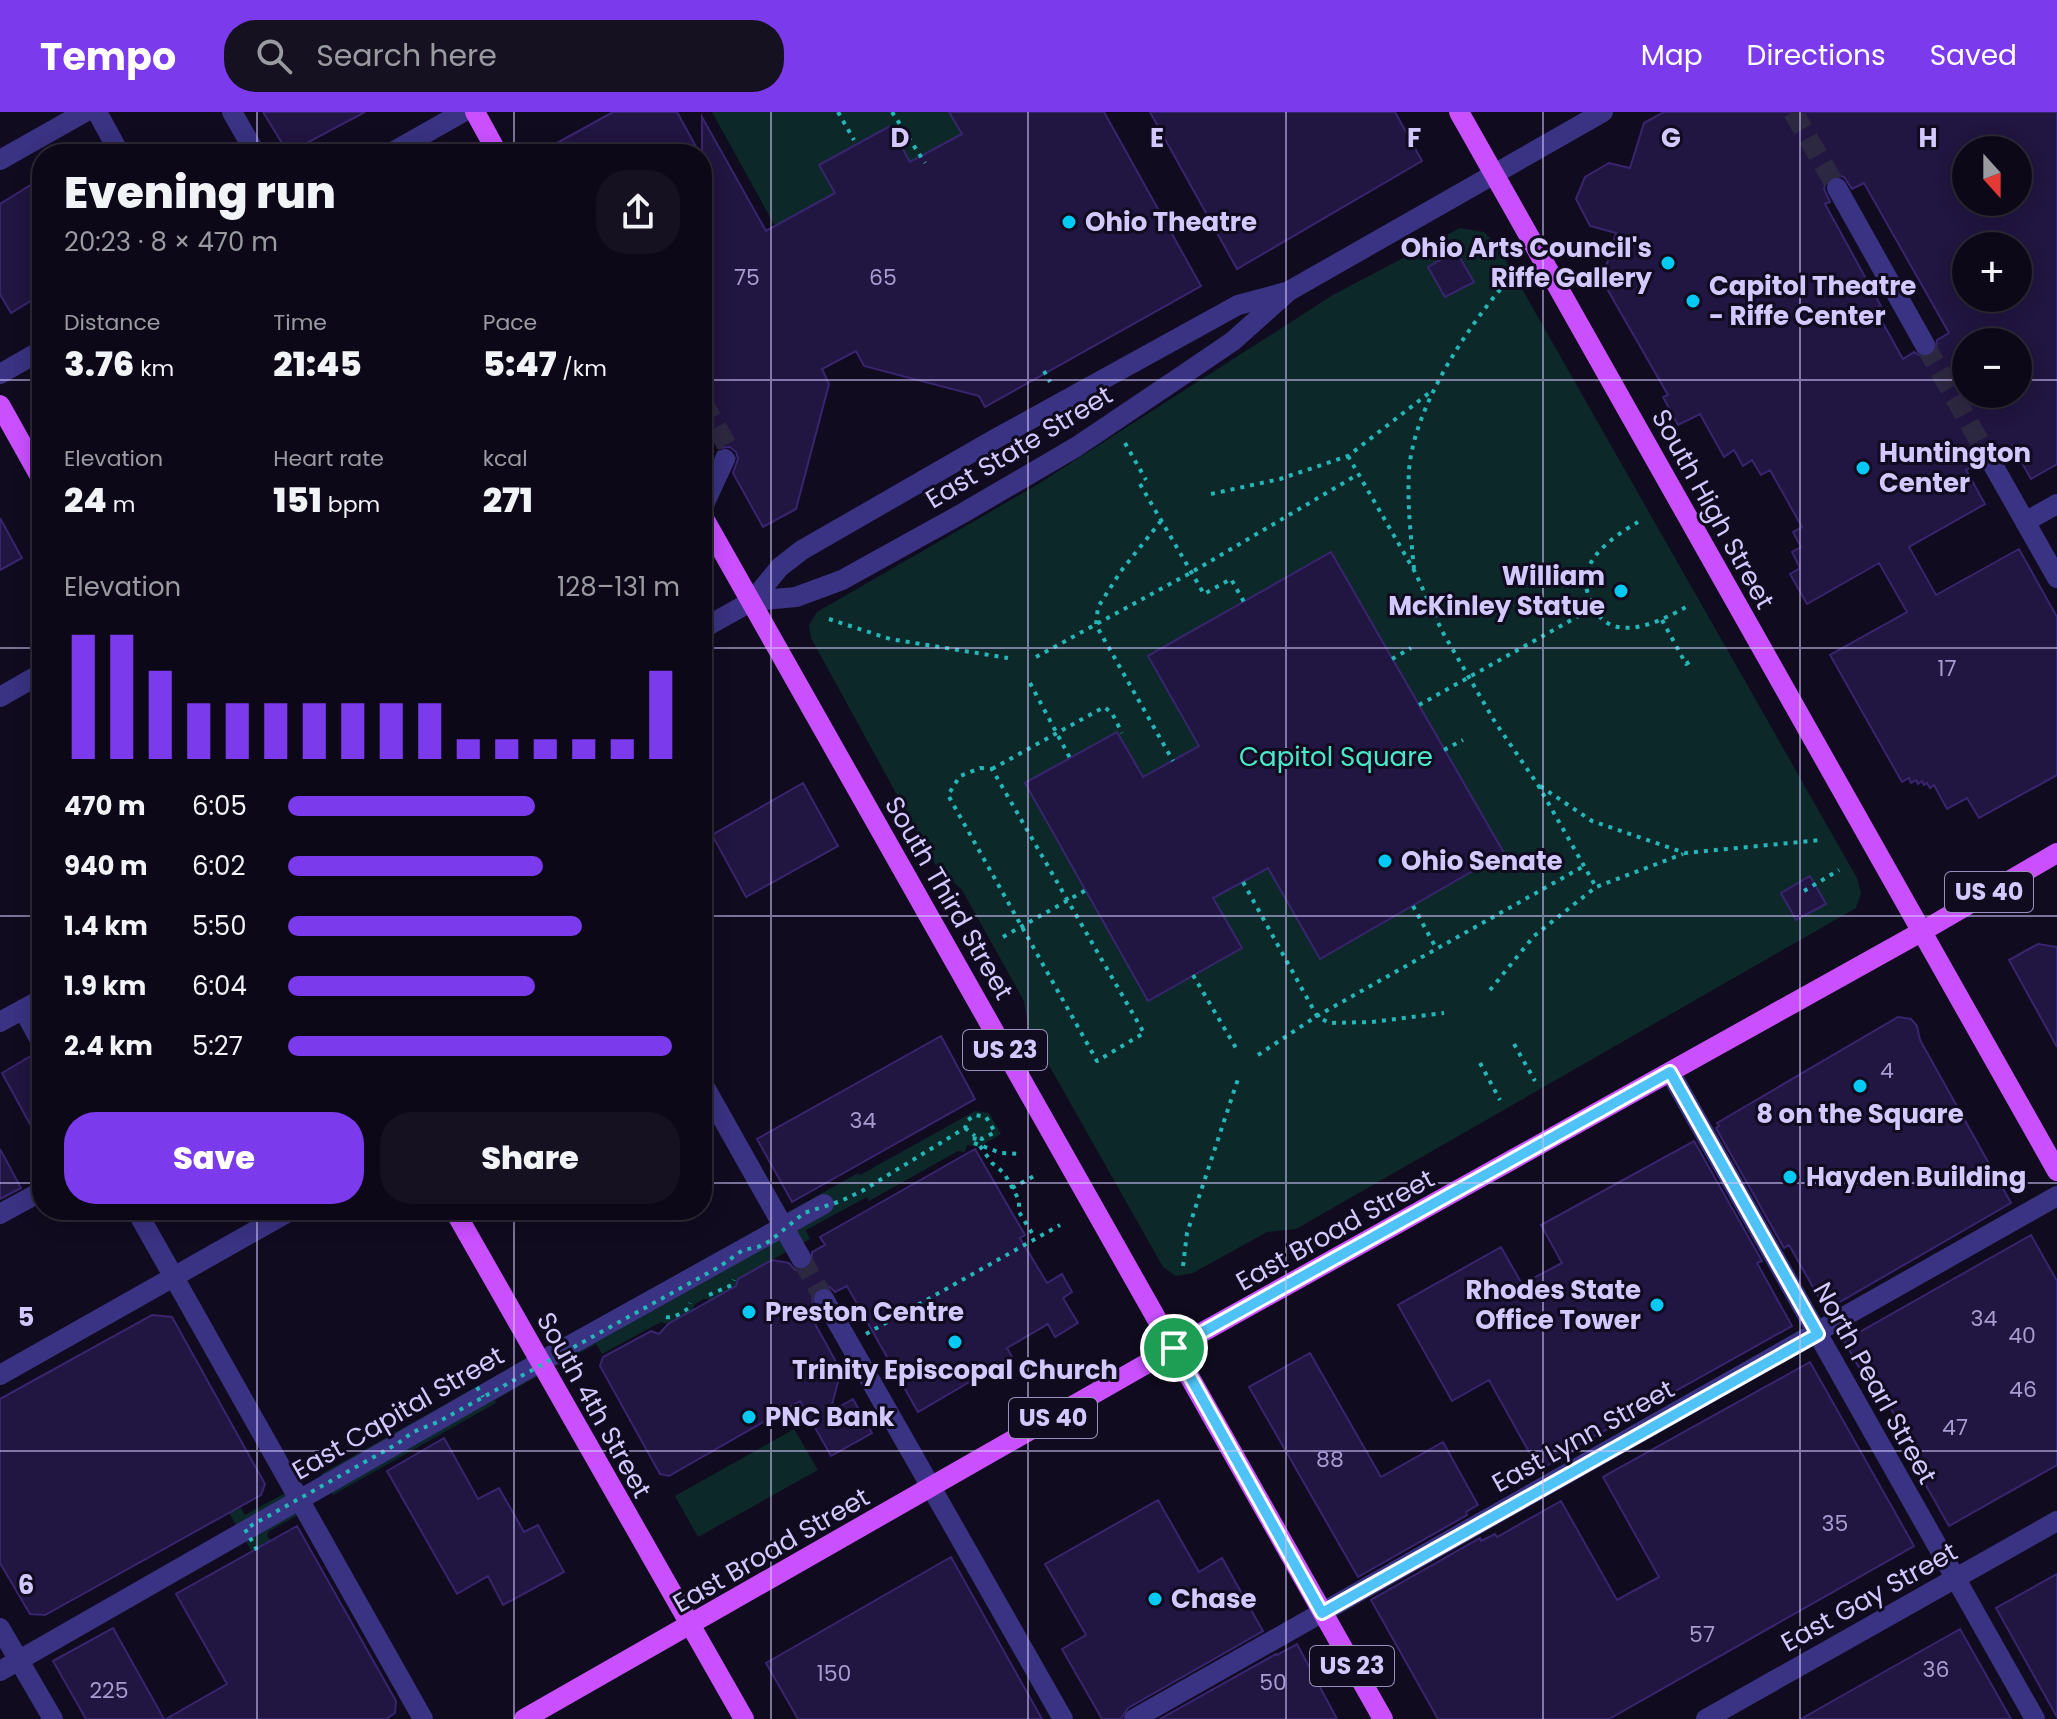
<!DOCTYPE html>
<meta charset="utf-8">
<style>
:root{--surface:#0c0817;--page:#151120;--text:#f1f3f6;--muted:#9a9aa1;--line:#2c2936;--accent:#7c3aed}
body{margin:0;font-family:Poppins,sans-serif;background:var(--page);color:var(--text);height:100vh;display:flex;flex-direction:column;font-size:30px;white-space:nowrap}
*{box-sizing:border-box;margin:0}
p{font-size:26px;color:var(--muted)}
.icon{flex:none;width:44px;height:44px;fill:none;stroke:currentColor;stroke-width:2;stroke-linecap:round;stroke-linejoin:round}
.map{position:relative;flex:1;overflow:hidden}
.drawer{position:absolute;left:32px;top:32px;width:680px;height:1076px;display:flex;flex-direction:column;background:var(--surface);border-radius:32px;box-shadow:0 4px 20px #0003,0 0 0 2px var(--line)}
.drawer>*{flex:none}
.needle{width:52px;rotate:159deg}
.controls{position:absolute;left:1952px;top:24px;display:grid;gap:16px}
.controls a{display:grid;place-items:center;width:80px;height:80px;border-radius:50%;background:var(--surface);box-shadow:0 4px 20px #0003,0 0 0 2px var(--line);font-size:40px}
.pin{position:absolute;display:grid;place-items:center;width:68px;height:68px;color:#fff;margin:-34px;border:4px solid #fff;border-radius:50%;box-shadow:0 2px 8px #0007}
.round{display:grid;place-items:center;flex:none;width:84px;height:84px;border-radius:32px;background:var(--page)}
.head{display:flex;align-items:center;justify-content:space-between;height:136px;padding:0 32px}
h1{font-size:44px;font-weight:800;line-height:60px}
.figures{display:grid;grid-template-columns:repeat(3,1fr);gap:12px;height:136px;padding:8px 32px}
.figures div{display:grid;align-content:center}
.figures b{font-size:34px;font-weight:800}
.figures small{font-size:22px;font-weight:400}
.figures p{font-size:22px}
.chart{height:224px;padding:16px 32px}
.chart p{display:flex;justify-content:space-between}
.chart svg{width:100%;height:144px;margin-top:8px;stroke:var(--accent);stroke-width:6}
.action{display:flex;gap:16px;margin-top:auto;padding:16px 32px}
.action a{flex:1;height:92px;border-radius:32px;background:var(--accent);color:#fff;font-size:32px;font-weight:800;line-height:92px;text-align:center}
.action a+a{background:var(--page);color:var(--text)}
ul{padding:0 32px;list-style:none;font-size:26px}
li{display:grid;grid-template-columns:128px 96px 1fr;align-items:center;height:60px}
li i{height:20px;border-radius:10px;background:var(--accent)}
header{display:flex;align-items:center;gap:48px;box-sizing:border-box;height:112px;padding:0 40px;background:var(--accent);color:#fff}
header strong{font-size:38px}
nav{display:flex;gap:44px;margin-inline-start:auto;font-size:28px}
.search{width:560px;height:72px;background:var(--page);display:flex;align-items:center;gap:20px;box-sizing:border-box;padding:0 28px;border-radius:32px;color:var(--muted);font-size:30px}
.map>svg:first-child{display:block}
.green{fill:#0d2829}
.building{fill:#211541;stroke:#39256f;stroke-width:2;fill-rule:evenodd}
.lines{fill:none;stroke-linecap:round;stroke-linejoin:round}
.minor-tunnel{stroke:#2d2841;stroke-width:20;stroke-dasharray:20 10;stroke-linecap:butt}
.path{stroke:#24b6b8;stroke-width:4;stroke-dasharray:4 6;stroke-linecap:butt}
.minor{stroke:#3a3282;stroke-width:20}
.major{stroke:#ca50ff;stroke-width:20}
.path-bridge{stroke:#24b6b8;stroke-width:4;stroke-dasharray:4 6;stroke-linecap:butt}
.route-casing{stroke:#fff;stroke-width:16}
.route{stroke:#4fc3f7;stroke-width:10}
.grid{fill:none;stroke:#d3c9ff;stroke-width:2;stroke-opacity:0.55}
.poi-dot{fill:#00caf4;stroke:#100b1f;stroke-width:3}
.labels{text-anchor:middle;stroke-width:6;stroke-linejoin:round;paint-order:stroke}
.number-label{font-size:22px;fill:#a69cd0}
.shield{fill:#100b1f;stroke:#9890bc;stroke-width:2}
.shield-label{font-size:24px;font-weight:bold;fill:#d3c9ff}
.poi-label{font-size:26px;font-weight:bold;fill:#d3c9ff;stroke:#100b1f;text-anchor:start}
.street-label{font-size:26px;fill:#d3c9ff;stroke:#100b1f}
.park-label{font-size:26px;fill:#4ce8cc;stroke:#100b1f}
.grid-label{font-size:26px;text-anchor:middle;font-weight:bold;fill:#d3c9ff;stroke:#100b1f;stroke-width:6;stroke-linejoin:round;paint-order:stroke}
</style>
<header>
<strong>Tempo</strong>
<div class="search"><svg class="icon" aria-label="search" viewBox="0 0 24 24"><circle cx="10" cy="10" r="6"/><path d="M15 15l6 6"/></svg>Search here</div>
<nav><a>Map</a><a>Directions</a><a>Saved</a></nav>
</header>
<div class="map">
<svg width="2057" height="1607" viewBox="0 0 2057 1607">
<rect width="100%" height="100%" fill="#100b1f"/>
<path class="green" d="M 712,0 L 1002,0 L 910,50 L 890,14 L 820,53 L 835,81 L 775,114 Z
M 1460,116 L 1484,120 L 1497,133 L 1857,766 L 1861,781 L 1856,796 L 1296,1117 L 1267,1120 L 1193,1161 L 1176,1164 L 1163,1155 L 1029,918 L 1024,889 L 962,778 L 936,754 L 811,526 L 809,513 L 817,500 L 1035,374 L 1333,183 Z
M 975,999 L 989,1001 L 1001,1022 L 979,1035 L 967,1033 L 965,1040 L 958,1039 L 869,1089 L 867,1085 L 806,1118 L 810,1127 L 739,1166 L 736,1174 L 711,1188 L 704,1187 L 695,1192 L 693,1198 L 668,1212 L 661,1210 L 602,1242 L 596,1232 L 504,1283 L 495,1288 L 496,1291 L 333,1383 L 331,1381 L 297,1399 L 298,1403 L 269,1419 L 267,1423 L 271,1429 L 252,1440 L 229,1401 L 240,1395 L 245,1403 L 287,1380 L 289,1382 L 322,1364 L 321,1362 L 858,1061 L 860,1063 Z
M 794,1317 L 818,1358 L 698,1425 L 675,1384 Z"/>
<path class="building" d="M 263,0 L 365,0 L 288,41 Z
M 613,0 L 677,0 L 700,42 L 537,42 Z
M 949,0 L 1104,0 L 1201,174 L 985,295 L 979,284 L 864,254 L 856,239 L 822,257 L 829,272 L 796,397 L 763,415 L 733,361 L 738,347 L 736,340 L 730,335 L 719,336 L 702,306 L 702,5 L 766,119 L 835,81 L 819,53 L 890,14 L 910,50 L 962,22 Z
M 1150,0 L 1395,0 L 1422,49 L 1237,157 Z
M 1664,0 L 2057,0 L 2057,352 L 2031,367 L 2012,333 L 2000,339 L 1995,334 L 1983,334 L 1977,340 L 1977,352 L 1966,358 L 1985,392 L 1909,435 L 1936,483 L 2019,437 L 2057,505 L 2057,663 L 1979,706 L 1967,686 L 1947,697 L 1934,673 L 1930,676 L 1927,671 L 1924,673 L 1922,669 L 1918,672 L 1916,668 L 1911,671 L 1909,666 L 1902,670 L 1830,543 L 1907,500 L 1879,451 L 1807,492 L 1790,462 L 1800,456 L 1792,440 L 1801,435 L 1793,420 L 1802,415 L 1770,358 L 1761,363 L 1752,348 L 1743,354 L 1734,338 L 1724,345 L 1700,302 L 1678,313 L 1663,285 L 1668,283 L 1602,168 L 1616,121 L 1590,114 L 1576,87 L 1585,65 L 1609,51 L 1630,56 L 1644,11 ZM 1966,38 L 2018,38 L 2018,90 L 1966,90 ZM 1836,63 L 1844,65 L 1852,77 L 1864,71 L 1949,221 L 1937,228 L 1936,239 L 1931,245 L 1924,246 L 1914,240 L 1903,247 L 1875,197 L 1881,194 L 1825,92 L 1830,90 L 1824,77 L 1826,70 ZM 1966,134 L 2018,134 L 2018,186 L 1966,186 ZM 1966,230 L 2018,230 L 2018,282 L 1966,282 Z
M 42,66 L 42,182 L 11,201 L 0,182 L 0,92 Z
M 1456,139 L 1474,170 L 1445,185 L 1428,155 Z
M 0,406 L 22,446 L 0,458 Z
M 1331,440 L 1504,741 L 1320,847 L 1268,756 L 1213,786 L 1242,836 L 1148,889 L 1025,671 L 1117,620 L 1143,665 L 1199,634 L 1148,544 Z
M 803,671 L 838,734 L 746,785 L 712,723 Z
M 1810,764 L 1826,792 L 1796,808 L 1781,781 Z
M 2038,832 L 2057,835 L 2057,935 L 2009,848 Z
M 1898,905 L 1911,907 L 1917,914 L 1920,928 L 2011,1091 L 1826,1198 L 1789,1133 L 1784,1136 L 1716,1016 L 1719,1014 L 1717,1011 Z
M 941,924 L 975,987 L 792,1090 L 757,1027 Z
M 31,944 L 42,965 L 42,1034 L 2,961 Z
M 1694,1029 L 1762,1149 L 1757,1151 L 1792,1214 L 1572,1337 L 1573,1339 L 1539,1358 L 1489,1268 L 1452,1289 L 1398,1193 L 1501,1135 L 1522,1172 L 1562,1151 L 1541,1113 Z
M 0,1037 L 21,1076 L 0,1087 Z
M 975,1037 L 1025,1123 L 1020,1126 L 1047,1171 L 1062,1162 L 1072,1180 L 1063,1186 L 1078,1211 L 1055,1225 L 1048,1212 L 1007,1236 L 1012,1245 L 918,1300 L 847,1174 L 835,1180 L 830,1175 L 818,1175 L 812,1181 L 813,1193 L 807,1197 L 841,1259 L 830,1300 L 853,1287 L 872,1321 L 831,1344 L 800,1289 L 669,1364 L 660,1362 L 600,1254 L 603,1245 L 651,1219 L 659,1222 L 668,1212 L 736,1174 L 738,1167 L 772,1148 L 789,1151 L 795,1158 L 807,1158 L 812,1152 L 812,1140 L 825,1133 L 820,1125 Z
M 2031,1123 L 2057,1169 L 2057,1353 L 1949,1414 L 1914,1352 L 1920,1348 L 1909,1328 L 1885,1287 L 1879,1291 L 1844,1229 Z
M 152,1203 L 172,1205 L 265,1372 L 261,1383 L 45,1503 L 30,1502 L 0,1451 L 0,1287 Z
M 1310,1241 L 1381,1365 L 1443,1330 L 1478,1393 L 1466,1400 L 1467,1403 L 1358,1465 L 1249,1275 Z
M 1810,1250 L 1914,1434 L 1609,1607 L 1438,1607 L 1371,1488 L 1480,1426 L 1481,1429 L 1495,1422 L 1497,1425 L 1561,1389 L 1617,1488 L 1659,1465 L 1603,1365 Z
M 444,1326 L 478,1387 L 499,1376 L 524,1420 L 538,1413 L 564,1460 L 503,1493 L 488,1464 L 457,1482 L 387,1359 Z
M 1158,1388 L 1199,1460 L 1222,1446 L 1263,1519 L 1128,1596 L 1121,1607 L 1102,1607 L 1062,1537 L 1086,1523 L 1045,1452 Z
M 297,1414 L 396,1589 L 395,1601 L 386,1607 L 166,1607 L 227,1572 L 176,1482 Z
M 951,1445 L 1042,1607 L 798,1607 L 766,1551 Z
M 2057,1462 L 2057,1605 L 1996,1496 Z
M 113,1516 L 164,1607 L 86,1607 L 53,1549 Z
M 1960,1517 L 2011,1607 L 1801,1607 L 1868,1569 Z
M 1297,1532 L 1337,1607 L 1160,1607 L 1276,1542 L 1277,1543 Z"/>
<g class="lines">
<path class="minor-tunnel" d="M 1793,0 L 1837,76
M 1925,233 L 1989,346
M 702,289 L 729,337 L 725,347
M 801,1146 L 824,1187"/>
<path class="path" d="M 838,0 L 854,28
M 892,0 L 925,51
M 1044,259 L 1050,270
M 1125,331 L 1146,368
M 1348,344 L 1415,460 L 1442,519 L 1495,610 L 1538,673 L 1596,775
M 1140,372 L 1204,482 L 1231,467 L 1244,490
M 1211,382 L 1280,367 L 1348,344 L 1429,281
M 1161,409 L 1121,459 L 1098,495 L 1096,513 L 1173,649
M 1638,410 C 1621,420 1595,437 1588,457 C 1584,467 1586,478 1590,488 C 1607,535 1656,512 1686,495
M 1414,457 C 1411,425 1407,392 1409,359 C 1413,298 1464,220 1503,174
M 829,507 L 890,527 L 1008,546
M 1662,508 L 1686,552 L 1694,547
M 1036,545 L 1192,460 L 1357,363
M 1392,547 L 1411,536
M 1030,571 L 1070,646
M 1419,593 L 1593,496
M 1444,638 L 1463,628
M 980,656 L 992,657 L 1144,921 L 1097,949 L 948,683 L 960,664 Z
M 992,657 L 1104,595 L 1112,601 L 1122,621
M 1540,674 L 1592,709 L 1685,741 L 1821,728
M 1243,770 L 1317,904 L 1329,911 L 1372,910 L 1444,901
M 1804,779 L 1839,758
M 1413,794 L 1436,836
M 1003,825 L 1086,778
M 1193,863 L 1236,936
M 1490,878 L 1534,824 L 1596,775 L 1683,742
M 1514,932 L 1535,969
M 1258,943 L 1317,904 L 1584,754
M 1480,951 L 1500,988
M 965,1016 L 975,1024
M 974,1031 L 1001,1041 L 1021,1042
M 980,1034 L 992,1051 L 1004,1061 L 1019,1088 L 1019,1100 L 1035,1126
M 1012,1076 L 1034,1064
M 1183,1154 L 1187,1121 L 1239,964
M 709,1183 L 732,1173 L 734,1168
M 666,1205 C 674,1207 682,1200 689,1196 L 690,1191
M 866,1222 L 1060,1113"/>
<path class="minor" d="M 97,0 L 120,42
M 232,0 L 256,42
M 389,42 L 463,0
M 0,48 L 85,0
M 1837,76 L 1925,233
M 0,262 L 42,238
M 1989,346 L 2057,466
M 702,397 L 725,347
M 2025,410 L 2057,392
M 752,489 L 780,455 L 802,438 L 995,327 L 1238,193 L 1286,180
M 702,517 L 752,489 L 796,485 L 842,468 L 963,401 L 1076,335 L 1183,263 L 1233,229 L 1289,179 L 1603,0
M 0,585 L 42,561
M 23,897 L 42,932
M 0,910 L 42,887
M 1670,960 L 2035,1607
M 702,970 L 801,1146
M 136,1098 L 423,1607
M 0,1102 L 42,1079
M 824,1187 L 1063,1607
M 0,1263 L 292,1098
M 0,1516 L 53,1607
M 0,1559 L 540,1250 L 824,1092
M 1134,1607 L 2057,1084
M 1706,1607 L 2057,1409"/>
<path class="major" d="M 475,0 L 498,42
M 1459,0 L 2057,1059
M 0,293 L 42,368
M 702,403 L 1383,1607
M 454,1098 L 744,1607
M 524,1607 L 1174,1236 L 1921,820 L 2057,741"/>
<path class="path-bridge" d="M 477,1275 L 483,1285
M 257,1438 L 245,1417 L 397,1332 L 413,1320 L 438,1310 L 719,1155 L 743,1138 L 758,1135 L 770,1129 L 804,1101 L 841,1089 L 862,1079 L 965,1016 L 968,1008 L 975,1003 L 986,1005 L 995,1020 L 982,1027 L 975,1024 L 974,1031"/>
</g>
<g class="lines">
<defs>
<path id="route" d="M 1670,960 L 1818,1222 L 1322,1501 L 1174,1236 Z"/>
</defs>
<use href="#route" class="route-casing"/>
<use href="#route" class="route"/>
</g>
<path class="grid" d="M 257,0 L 257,42M 514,0 L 514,42M 771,0 L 771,1607M 1028,0 L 1028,1607M 1286,0 L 1286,1607M 1543,0 L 1543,1607M 1800,0 L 1800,1607M 0,268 L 42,268M 702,268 L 1966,268M 2018,268 L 2057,268M 0,536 L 42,536M 702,536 L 2057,536M 0,804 L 42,804M 702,804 L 2057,804M 0,1071 L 42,1071M 702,1071 L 2057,1071M 257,1098 L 257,1607M 514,1098 L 514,1607M 0,1339 L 2057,1339"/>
<g class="poi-dot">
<circle cx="1069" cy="110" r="8"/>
<circle cx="1668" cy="151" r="8"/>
<circle cx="1693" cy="189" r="8"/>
<circle cx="1863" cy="356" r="8"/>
<circle cx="1621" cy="479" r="8"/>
<circle cx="1385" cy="749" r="8"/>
<circle cx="1860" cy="974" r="8"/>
<circle cx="1790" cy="1065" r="8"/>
<circle cx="1657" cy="1193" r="8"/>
<circle cx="749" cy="1200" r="8"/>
<circle cx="955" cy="1230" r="8"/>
<circle cx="749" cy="1305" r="8"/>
<circle cx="1155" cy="1487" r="8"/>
</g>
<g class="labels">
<g class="number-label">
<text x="747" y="173">75</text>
<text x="883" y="173">65</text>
<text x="1947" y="564">17</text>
<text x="1887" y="966">4</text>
<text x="863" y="1016">34</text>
<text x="1984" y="1214">34</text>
<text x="2022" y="1231">40</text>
<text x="2023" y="1285">46</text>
<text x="1955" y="1323">47</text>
<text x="1330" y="1355">88</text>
<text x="1835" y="1419">35</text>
<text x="1702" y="1530">57</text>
<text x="1936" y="1565">36</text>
<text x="834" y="1569">150</text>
<text x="1273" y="1578">50</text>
<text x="109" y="1586">225</text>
</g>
<g class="shield">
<rect x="1945" y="760" width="88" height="40" rx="6"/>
<rect x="963" y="918" width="84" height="40" rx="6"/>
<rect x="1009" y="1286" width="88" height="40" rx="6"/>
<rect x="1310" y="1534" width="84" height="40" rx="6"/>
</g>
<g class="shield-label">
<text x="1989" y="788">US 40</text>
<text x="1005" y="946">US 23</text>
<text x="1053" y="1314">US 40</text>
<text x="1352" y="1562">US 23</text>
</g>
<g class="poi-label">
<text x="1085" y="119">Ohio Theatre</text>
<text x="1652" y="145" text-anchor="end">Ohio Arts Council's<tspan x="1652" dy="30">Riffe Gallery</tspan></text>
<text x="1709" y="183">Capitol Theatre<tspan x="1709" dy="30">- Riffe Center</tspan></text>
<text x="1879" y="350">Huntington<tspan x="1879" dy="30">Center</tspan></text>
<text x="1605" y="473" text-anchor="end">William<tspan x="1605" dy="30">McKinley Statue</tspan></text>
<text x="1401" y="758">Ohio Senate</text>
<text x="1860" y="1011" text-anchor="middle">8 on the Square</text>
<text x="1806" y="1074">Hayden Building</text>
<text x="1641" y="1187" text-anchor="end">Rhodes State<tspan x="1641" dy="30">Office Tower</tspan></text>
<text x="765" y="1209">Preston Centre</text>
<text x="955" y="1267" text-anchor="middle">Trinity Episcopal Church</text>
<text x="765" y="1314">PNC Bank</text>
<text x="1171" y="1496">Chase</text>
</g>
<g class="street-label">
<text transform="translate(1019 335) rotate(-31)" y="9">East State Street</text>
<text transform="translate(1713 397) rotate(61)" y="9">South High Street</text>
<text transform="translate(949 786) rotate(60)" y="9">South Third Street</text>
<text transform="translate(1335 1118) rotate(-29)" y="9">East Broad Street</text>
<text transform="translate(1875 1271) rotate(61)" y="9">North Pearl Street</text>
<text transform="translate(594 1293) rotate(61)" y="9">South 4th Street</text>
<text transform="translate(398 1301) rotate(-30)" y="9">East Capital Street</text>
<text transform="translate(1583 1324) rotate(-29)" y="9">East Lynn Street</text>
<text transform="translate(771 1438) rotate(-30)" y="9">East Broad Street</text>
<text transform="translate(1869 1485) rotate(-29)" y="9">East Gay Street</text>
</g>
<g class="park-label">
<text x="1336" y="654">Capitol Square</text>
</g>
</g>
<g class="grid-label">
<text x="900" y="35">D</text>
<text x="1157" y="35">E</text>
<text x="1414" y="35">F</text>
<text x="1671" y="35">G</text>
<text x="1928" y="35">H</text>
<text x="26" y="1214">5</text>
<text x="26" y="1482">6</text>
</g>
</svg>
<div class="controls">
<a><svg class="needle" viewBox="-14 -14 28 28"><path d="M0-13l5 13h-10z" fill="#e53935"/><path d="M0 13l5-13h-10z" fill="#9a9aa1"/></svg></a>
<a>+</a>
<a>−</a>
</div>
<div class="pin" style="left:1174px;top:1236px;background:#1e9e55"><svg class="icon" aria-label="arrive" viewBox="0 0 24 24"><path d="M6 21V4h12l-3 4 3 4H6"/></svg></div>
<section class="drawer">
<div class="head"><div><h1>Evening run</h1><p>20:23 · 8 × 470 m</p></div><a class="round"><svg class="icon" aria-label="share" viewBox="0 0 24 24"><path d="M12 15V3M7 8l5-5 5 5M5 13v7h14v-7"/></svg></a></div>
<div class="figures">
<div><p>Distance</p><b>3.76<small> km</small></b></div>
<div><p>Time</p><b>21:45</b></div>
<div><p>Pace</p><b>5:47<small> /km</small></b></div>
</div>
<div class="figures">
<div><p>Elevation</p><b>24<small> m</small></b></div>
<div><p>Heart rate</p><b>151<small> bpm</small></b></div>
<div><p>kcal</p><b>271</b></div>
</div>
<div class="chart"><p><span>Elevation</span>128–131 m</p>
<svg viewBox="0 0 160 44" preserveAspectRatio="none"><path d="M5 44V6M15 44V6M25 44V17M35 44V27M45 44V27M55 44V27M65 44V27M75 44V27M85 44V27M95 44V27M105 44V38M115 44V38M125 44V38M135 44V38M145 44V38M155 44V17"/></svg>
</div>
<ul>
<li><b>470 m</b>6:05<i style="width:63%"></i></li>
<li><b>940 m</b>6:02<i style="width:65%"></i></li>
<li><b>1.4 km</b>5:50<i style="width:75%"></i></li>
<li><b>1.9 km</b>6:04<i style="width:63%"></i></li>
<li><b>2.4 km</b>5:27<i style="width:98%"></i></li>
</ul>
<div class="action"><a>Save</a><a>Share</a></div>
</section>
</div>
